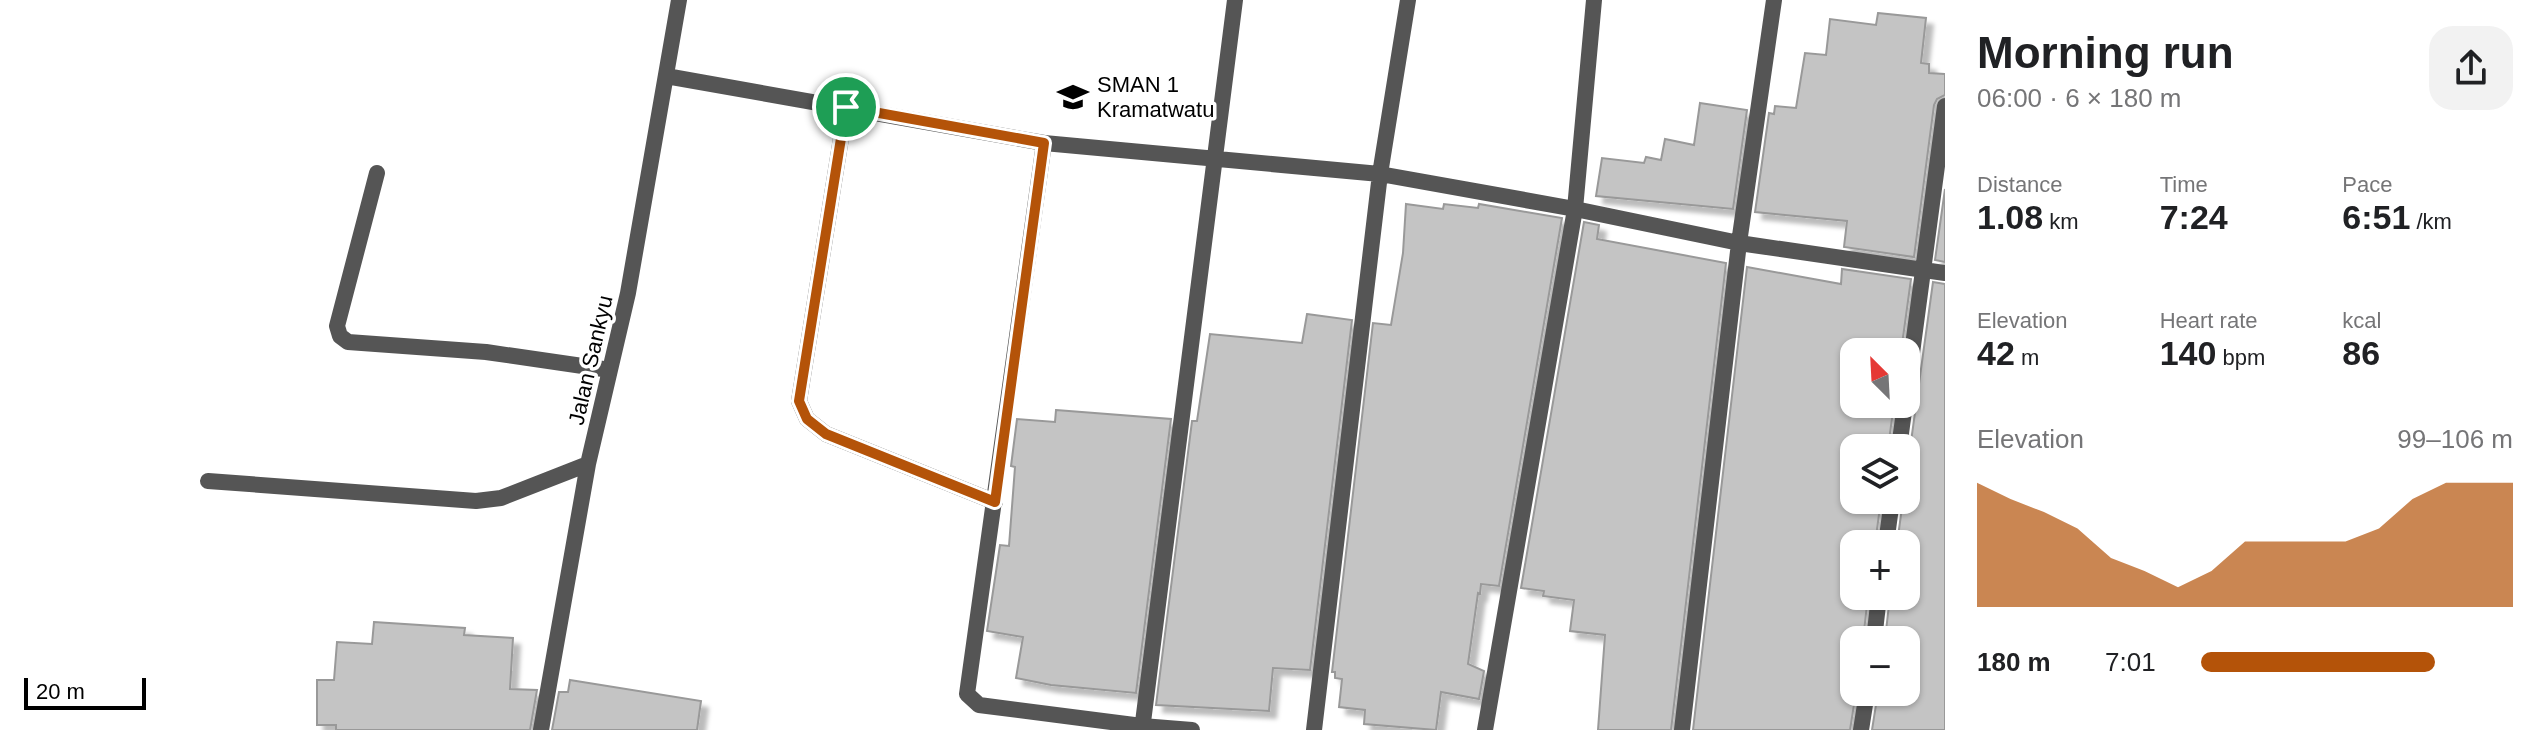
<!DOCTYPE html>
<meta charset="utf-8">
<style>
:root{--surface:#fff;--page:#f2f2f2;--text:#202124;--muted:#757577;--accent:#b45309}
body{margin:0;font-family:Helvetica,sans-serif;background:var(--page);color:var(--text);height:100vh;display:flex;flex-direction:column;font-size:30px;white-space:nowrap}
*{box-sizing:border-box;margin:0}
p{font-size:26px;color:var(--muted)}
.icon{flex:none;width:44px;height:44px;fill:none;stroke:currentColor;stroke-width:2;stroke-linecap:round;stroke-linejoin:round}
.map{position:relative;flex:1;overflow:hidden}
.sheet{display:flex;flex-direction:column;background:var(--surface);width:600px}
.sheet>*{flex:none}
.needle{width:52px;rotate:336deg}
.controls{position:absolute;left:1840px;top:338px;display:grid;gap:16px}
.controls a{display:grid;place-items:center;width:80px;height:80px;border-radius:16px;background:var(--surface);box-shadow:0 2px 6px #0004;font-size:40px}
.scale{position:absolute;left:24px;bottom:20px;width:122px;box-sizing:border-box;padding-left:8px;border:4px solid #000;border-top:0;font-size:22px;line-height:28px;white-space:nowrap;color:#000;-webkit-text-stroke:6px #fff;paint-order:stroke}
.pin{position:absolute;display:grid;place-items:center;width:68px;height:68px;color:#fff;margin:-34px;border:4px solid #fff;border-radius:50%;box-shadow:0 2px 8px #0007}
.round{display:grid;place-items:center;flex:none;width:84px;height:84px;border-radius:24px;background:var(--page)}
.headline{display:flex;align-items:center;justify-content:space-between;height:136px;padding:0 32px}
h1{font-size:44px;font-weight:600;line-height:60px}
.stats{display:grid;grid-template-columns:repeat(3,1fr);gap:12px;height:136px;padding:8px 32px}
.stats div{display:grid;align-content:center}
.stats b{font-size:34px;font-weight:600}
.stats small{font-size:22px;font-weight:400}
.stats p{font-size:22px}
.chart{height:224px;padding:16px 32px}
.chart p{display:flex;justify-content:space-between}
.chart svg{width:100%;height:144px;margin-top:8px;fill:var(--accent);opacity:.7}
ul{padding:0 32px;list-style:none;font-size:26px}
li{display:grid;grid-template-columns:128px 96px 1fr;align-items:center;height:60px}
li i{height:20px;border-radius:10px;background:var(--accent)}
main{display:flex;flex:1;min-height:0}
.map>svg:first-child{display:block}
.building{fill:#c4c4c4;stroke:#999;stroke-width:2;filter:url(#shadow)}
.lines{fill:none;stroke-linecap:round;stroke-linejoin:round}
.street{stroke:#555;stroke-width:16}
.route-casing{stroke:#fff;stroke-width:16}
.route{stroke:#b45309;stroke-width:10}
.labels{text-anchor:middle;stroke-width:7;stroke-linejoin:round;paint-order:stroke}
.poi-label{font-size:22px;fill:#000;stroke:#fff;text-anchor:start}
.street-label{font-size:22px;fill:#000;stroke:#fff}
</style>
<main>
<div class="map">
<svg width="1945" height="730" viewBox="0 0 1945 730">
<defs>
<filter id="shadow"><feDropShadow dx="7" dy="7" stdDeviation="2" flood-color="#0004"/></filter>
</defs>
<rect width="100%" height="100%" fill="#fff"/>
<path class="building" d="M 1878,13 L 1926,18 L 1921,63 L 1929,64 L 1929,73 L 1945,74 L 1945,95 L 1937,99 L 1934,105 L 1914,257 L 1844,247 L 1847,221 L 1755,212 L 1769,113 L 1774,114 L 1775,106 L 1796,108 L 1805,53 L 1826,55 L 1830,19 L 1876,25 Z
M 1700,103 L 1747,110 L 1733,209 L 1596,196 L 1602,158 L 1644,163 L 1646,157 L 1661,160 L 1665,139 L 1694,145 Z
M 1945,189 L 1945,262 L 1935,260 Z
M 1406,204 L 1443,209 L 1444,204 L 1478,208 L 1479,204 L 1562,218 L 1499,586 L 1481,584 L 1480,594 L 1478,593 L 1468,664 L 1484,671 L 1479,699 L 1441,692 L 1436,730 L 1364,724 L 1365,710 L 1339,707 L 1342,679 L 1335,678 L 1335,672 L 1332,672 L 1373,323 L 1391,325 L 1403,253 Z
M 1584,222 L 1599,225 L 1597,239 L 1726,263 L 1671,730 L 1598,730 L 1605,635 L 1570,631 L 1574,600 L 1543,596 L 1544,591 L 1521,588 Z
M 1747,267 L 1841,284 L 1842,269 L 1911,279 L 1901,352 L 1854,352 L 1854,404 L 1894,404 L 1888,448 L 1854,448 L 1854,500 L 1881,500 L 1875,544 L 1854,544 L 1854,596 L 1868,596 L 1863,640 L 1854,640 L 1856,692 L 1850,730 L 1693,730 Z
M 1933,282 L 1945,284 L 1945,730 L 1872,730 L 1878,692 L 1906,692 L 1906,640 L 1885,640 L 1890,596 L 1906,596 L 1906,544 L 1897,544 L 1903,500 L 1906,500 L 1906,456 L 1910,449 Z
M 1307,314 L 1352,320 L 1310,670 L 1273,668 L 1269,711 L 1156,705 L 1192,421 L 1197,421 L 1210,334 L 1302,343 Z
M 1056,410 L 1171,419 L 1136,693 L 1051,685 L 1016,678 L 1023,637 L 987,631 L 1000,545 L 1009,546 L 1015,467 L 1011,466 L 1017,419 L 1055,422 Z
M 374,622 L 465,628 L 464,635 L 513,638 L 510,689 L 537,690 L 530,730 L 336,730 L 336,725 L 317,725 L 317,680 L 334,680 L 337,642 L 372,644 Z
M 570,680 L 701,701 L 697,730 L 552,730 L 559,692 L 568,692 Z"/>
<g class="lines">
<path class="street" d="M 666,76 L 1044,143 L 1380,174 L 1575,209 L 1739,243 L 1945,273
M 846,107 L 799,401 L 807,419 L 826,434 L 995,502
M 1044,143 L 967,694 L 979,705 L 1142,726 L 1192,730
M 377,173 L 337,326 L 340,336 L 348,342 L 486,352 L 610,370
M 1906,398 L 1945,106
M 1899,448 L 1905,404
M 208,481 L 476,501 L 501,498 L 588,464
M 1886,544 L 1892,500
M 1874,640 L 1879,596
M 541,730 L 588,464 L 628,293 L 679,0
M 1142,730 L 1235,0
M 1314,730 L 1380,174 L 1408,0
M 1485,730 L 1575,209 L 1594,0
M 1682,730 L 1739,243 L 1774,0
M 1861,730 L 1867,692"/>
</g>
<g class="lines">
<defs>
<path id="route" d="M 846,107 L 1044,143 L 995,502 L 826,434 L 807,419 L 799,401 Z"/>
</defs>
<use href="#route" class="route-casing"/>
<use href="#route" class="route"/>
</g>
<defs>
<symbol id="school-bare" viewBox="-9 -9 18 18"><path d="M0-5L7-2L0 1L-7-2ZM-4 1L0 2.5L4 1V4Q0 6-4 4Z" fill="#000" stroke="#fff" stroke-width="2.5" paint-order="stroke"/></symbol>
</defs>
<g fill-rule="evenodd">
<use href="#school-bare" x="1051" y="75" width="44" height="44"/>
</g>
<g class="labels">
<g class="poi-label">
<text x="1097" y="92">SMAN 1<tspan x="1097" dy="25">Kramatwatu</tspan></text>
</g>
<g class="street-label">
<text transform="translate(590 360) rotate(-77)" y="8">Jalan Sankyu</text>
</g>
</g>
</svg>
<div class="controls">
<a><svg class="needle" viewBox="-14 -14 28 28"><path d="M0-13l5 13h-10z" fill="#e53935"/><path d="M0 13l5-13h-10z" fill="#757577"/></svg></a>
<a><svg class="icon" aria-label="layers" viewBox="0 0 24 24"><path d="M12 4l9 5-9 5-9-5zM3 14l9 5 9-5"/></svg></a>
<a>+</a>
<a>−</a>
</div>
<div class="scale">20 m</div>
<div class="pin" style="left:846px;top:107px;background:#1e9e55"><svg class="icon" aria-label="arrive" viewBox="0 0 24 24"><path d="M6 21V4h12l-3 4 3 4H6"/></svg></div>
</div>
<section class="sheet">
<div class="headline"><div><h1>Morning run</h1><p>06:00 · 6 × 180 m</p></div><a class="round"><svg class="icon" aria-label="share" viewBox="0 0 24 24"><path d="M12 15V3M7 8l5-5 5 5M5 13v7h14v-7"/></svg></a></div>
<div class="stats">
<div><p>Distance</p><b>1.08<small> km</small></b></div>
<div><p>Time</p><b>7:24</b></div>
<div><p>Pace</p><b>6:51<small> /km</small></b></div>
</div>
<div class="stats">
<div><p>Elevation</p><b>42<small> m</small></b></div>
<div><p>Heart rate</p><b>140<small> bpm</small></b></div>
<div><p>kcal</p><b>86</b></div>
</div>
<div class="chart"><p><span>Elevation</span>99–106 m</p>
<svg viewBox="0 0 160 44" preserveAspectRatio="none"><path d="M0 44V6L10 11L20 15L30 20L40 29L50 33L60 38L70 33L80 24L90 24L100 24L110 24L120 20L130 11L140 6L150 6L160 6V44z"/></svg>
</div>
<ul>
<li><b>180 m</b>7:01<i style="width:75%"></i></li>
</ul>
</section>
</main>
